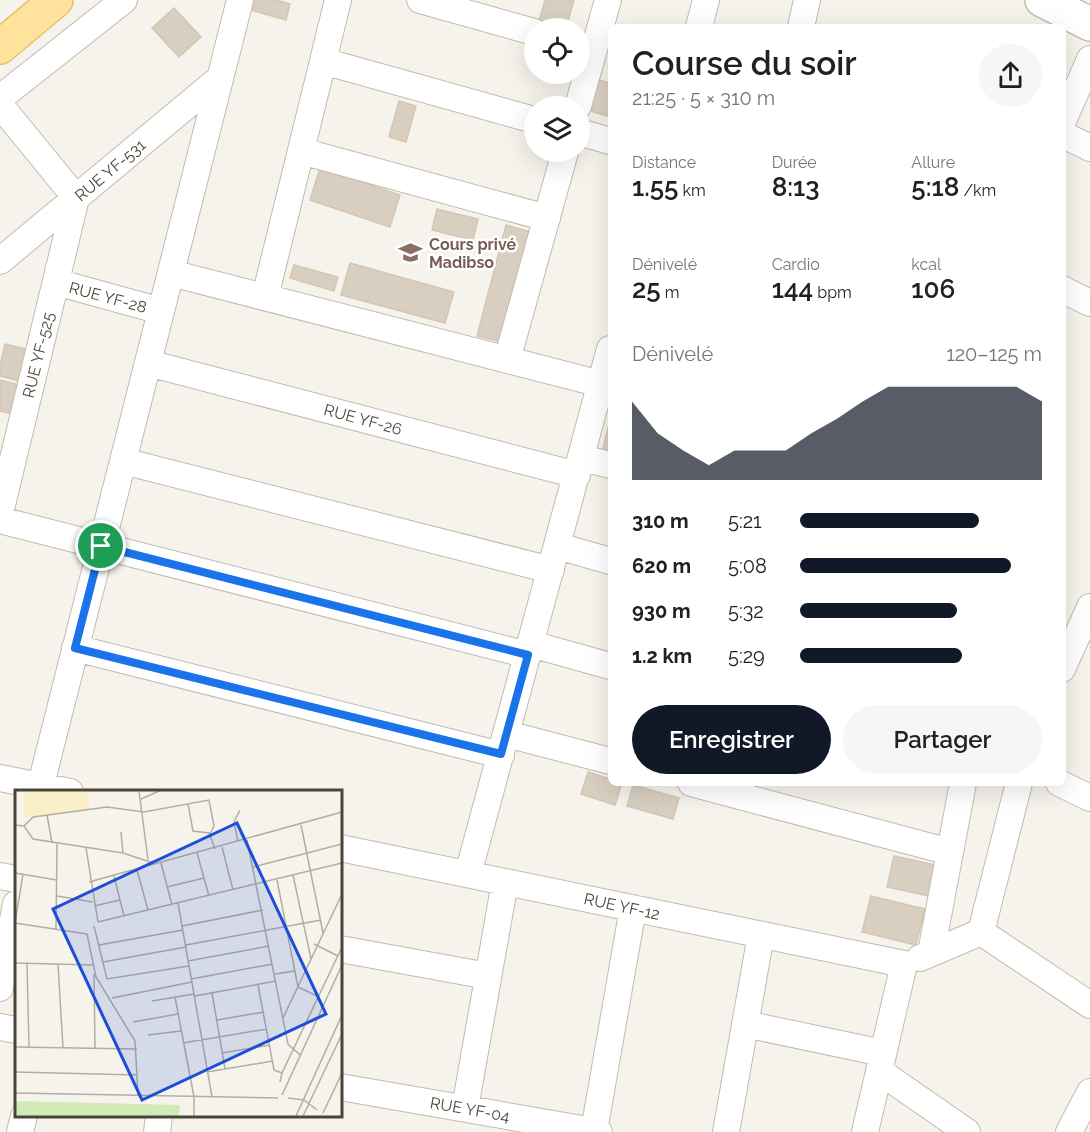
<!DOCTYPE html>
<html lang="fr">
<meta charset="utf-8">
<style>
:root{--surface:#fff;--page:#f6f6f6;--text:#202124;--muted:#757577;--accent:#111827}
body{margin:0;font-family:Raleway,sans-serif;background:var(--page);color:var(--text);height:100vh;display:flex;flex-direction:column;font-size:22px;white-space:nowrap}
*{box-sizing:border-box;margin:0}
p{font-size:20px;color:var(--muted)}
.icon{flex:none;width:33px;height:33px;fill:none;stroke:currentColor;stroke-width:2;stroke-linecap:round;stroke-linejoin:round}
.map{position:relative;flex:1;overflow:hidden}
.panel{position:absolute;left:608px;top:24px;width:458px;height:762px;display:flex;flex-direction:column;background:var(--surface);border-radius:9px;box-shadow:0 6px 24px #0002}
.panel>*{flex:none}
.tools{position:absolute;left:524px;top:18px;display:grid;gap:12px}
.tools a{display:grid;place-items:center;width:66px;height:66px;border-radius:50%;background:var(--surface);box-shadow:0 6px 24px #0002;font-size:30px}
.pin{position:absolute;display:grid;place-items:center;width:51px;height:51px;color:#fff;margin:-26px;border:3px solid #fff;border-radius:50%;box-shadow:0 2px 6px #0007}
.round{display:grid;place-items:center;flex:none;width:63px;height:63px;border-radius:32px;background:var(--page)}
.head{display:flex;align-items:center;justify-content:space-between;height:102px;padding:0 24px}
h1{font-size:33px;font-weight:600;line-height:45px}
.figures{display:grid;grid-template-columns:repeat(3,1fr);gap:9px;height:102px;padding:6px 24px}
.figures div{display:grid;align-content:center}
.figures b{font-size:26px;font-weight:600}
.figures small{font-size:16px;font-weight:400}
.figures p{font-size:16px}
.chart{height:168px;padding:12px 24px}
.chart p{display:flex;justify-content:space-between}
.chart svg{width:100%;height:108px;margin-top:6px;fill:var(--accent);opacity:.7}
.cta{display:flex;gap:12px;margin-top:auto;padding:12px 24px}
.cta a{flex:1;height:69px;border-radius:36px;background:var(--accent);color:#fff;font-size:24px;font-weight:600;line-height:69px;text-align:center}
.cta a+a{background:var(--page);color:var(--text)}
ul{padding:0 24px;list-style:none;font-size:20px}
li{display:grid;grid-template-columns:96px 72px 1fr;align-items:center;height:45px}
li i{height:15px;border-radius:8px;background:var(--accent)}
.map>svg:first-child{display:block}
.building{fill:#d8cfc1;stroke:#d3c7b4;stroke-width:1.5}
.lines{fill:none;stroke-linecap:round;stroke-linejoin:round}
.minor-casing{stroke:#c2bbae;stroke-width:28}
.tertiary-casing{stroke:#c2bbae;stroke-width:36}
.primary-casing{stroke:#e6c16a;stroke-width:36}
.minor{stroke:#fff;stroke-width:26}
.tertiary{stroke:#fff;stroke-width:33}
.primary{stroke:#ffe39c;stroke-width:33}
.route-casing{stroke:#fff;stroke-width:12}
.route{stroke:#1a73e8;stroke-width:8}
.labels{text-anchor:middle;stroke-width:5;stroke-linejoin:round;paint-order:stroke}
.street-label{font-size:16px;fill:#4b4439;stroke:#fff}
.education-label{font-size:16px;font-weight:bold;fill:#785e54;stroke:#fff;text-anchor:start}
.inset-road{fill:none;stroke:#b2ada4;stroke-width:1.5}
.view{fill:#1d4ed8;fill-opacity:0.15;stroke:#1d4ed8;stroke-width:3}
.inset-edge{fill:none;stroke:#4b4439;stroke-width:3}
</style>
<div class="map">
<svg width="1090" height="1132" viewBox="0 0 1090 1132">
<rect width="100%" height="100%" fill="#f6f3ec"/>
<path class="building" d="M 253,0 L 277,0 L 290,4 L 286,20 L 251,10 Z
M 545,0 L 574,0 L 566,28 L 556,28 L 538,24 Z
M 174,8 L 201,37 L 179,57 L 152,28 Z
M 593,78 L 610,83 L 610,117 L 584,109 Z
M 399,101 L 416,106 L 406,142 L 389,137 Z
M 320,168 L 400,195 L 390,227 L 310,200 Z
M 437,209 L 478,219 L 473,240 L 432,230 Z
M 506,225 L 531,232 L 502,342 L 477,336 Z
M 350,263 L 454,292 L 445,323 L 341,295 Z
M 294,265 L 338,277 L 334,291 L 290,278 Z
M 5,344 L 35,351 L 27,383 L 0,376 L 0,366 Z
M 0,380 L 27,387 L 20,416 L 0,411 Z
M 610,420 L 610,454 L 602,452 Z
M 588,772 L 610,779 L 610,783 L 622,783 L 615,805 L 581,794 Z
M 633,785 L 679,798 L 673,819 L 627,806 Z
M 894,856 L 936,865 L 929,896 L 887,887 Z
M 871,896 L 925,909 L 916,945 L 862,932 Z"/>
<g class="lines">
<defs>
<path id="minor" d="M 420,0 L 534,32
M 699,27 L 706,0
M 801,27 L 807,0
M 323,61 L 534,120
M 0,98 L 124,0
M 0,105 L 76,198 L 0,513
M 578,106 L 608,0
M 1062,123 L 1090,59
M 579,132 L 610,141
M 1062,134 L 1090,148
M 301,151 L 547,218
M 0,261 L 220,78
M 171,273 L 601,384
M 56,282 L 161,311
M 1062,289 L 1090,303
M 265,297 L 338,0
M 507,360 L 565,152
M 148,363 L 577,475
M 582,458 L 610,465
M 123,461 L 551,570
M 0,520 L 528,655
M 558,546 L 610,561
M 531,644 L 610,666
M 75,648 L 501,755
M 1062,669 L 1090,607
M 507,734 L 610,761
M 0,778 L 70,792
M 691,783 L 950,852
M 1059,783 L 1090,798
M 39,792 L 240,0
M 340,848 L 904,964
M 468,874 L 610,349
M 0,876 L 16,879
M 981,932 L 1019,783
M 981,932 L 1090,1005
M 340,949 L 488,976
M 931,953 L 963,783
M 920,958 L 981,932
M 0,988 L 16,904
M 745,1024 L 883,1053
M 0,1027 L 16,1030
M 879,1071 L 967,1132
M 340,1087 L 599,1132
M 465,1108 L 505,882
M 594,1131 L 633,908
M 20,1132 L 24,1116
M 157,1132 L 159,1116
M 726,1132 L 761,935
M 865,1132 L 904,964
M 1069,1132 L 1090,1092"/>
<path id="tertiary" d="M 1042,0 L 1090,24"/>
<path id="primary" d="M 0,47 L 56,0"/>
</defs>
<use href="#minor" class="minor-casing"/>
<use href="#tertiary" class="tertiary-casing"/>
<use href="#primary" class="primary-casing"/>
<use href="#minor" class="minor"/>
<use href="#tertiary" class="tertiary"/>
<use href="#primary" class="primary"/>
</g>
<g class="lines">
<defs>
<path id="route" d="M 101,546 L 528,655 L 501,754 L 75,648 Z"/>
</defs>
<use href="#route" class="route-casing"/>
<use href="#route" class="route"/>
</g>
<defs>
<symbol id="school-bare" viewBox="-9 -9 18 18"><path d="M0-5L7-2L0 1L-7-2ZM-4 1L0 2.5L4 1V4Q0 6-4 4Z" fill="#8d6e63" stroke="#fff" stroke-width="2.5" paint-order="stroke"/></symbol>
</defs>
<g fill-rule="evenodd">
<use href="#school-bare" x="394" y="236" width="33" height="33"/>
</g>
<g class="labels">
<g class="street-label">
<text transform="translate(110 170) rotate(-40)" y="6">RUE YF-531</text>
<text transform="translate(108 297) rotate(15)" y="6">RUE YF-28</text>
<text transform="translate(38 355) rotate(-76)" y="6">RUE YF-525</text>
<text transform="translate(363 419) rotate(15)" y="6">RUE YF-26</text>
<text transform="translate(622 906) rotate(12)" y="6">RUE YF-12</text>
<text transform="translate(470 1109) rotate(10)" y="6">RUE YF-04</text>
</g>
<g class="education-label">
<text x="429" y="250">Cours privé<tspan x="429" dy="18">Madibso</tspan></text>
</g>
</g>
<g transform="translate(15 790)">
<rect width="327" height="327" fill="#f6f3ec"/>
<path d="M 0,311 L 165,315 L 164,326 L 0,326 Z" fill="#d2eab5"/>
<path d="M 9,1 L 73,1 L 75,19 L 10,27 Z" fill="#f9efc9"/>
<path class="inset-road" d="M 124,1 L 133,70M 126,9 L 144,1M 173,14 L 178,41 L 194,43 L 200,59M 32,25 L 37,53M 0,35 L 9,36 L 18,49 L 108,63 L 141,74M 286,35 L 308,143M 9,36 L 18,27 L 92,17 L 129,22 L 194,10 L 199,36 L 195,44M 106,42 L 108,63M 232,50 L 273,254 L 285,265M 223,52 L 219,32 L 225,20M 207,57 L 218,100M 71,58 L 83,132M 182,63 L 194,106M 146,73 L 157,115M 238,77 L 327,54M 122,80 L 133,120M 0,83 L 42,90M 278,85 L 296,169M 99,86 L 109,126M 262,90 L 283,197 L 304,207M 74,92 L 327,22M 152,97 L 189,88M 42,106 L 78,112M 163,113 L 197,307M 79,116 L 105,110M 83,132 L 327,73M 0,133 L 72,144M 0,133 L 8,84M 79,136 L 92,189 L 174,176M 167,136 L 248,120M 41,139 L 42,54M 72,144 L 81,187 L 120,251 L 123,306M 299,154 L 323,166M 84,155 L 168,140M 171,155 L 306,130M 173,171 L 254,156M 88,172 L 171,157M 0,173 L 78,175M 12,174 L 14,257M 43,174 L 48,258M 79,184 L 80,258M 260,184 L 280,181M 176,189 L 258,174M 243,195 L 259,280 L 267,283 L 265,292M 197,203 L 210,279M 180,206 L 261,191M 160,207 L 179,307M 97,208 L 177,192M 137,211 L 179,204M 268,228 L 327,104M 202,230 L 249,222M 118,232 L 163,224M 133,245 L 166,241M 168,253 L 252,239M 0,257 L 122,259M 207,263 L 255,255M 0,282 L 122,285M 192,282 L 258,271M 267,283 L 327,157M 0,303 L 263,308M 267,305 L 327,175M 273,308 L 289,310 L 302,320M 308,323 L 327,283M 179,326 L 179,307M 281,326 L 327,225M 288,326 L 327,244"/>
<path class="view" d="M 222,33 L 311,224 L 127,310 L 38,119 Z"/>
<rect width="327" height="327" class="inset-edge"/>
</g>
</svg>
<div class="tools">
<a><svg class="icon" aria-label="locate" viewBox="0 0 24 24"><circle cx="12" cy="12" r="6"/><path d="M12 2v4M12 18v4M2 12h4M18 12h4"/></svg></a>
<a><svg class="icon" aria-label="layers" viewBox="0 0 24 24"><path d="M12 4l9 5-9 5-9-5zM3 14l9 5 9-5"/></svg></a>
</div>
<div class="pin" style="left:101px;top:546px;background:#1e9e55"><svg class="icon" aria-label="arrive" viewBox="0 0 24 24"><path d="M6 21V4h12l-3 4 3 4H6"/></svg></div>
<section class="panel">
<div class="head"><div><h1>Course du soir</h1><p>21:25 · 5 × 310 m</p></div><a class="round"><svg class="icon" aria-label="share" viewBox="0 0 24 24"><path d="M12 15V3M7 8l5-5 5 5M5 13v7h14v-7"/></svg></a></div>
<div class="figures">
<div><p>Distance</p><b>1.55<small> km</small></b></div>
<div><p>Durée</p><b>8:13</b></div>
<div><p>Allure</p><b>5:18<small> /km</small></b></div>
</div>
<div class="figures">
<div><p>Dénivelé</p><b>25<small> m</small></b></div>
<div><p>Cardio</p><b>144<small> bpm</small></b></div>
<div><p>kcal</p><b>106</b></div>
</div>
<div class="chart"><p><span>Dénivelé</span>120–125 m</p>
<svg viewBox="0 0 160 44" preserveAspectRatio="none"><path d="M0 44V12L10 25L20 32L30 38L40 32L50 32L60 32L70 25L80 19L90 12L100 6L110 6L120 6L130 6L140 6L150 6L160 12V44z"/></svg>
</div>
<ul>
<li><b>310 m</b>5:21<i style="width:74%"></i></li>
<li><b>620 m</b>5:08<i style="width:87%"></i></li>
<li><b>930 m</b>5:32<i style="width:65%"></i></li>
<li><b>1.2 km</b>5:29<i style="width:67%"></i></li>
</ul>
<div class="cta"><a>Enregistrer</a><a>Partager</a></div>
</section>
</div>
